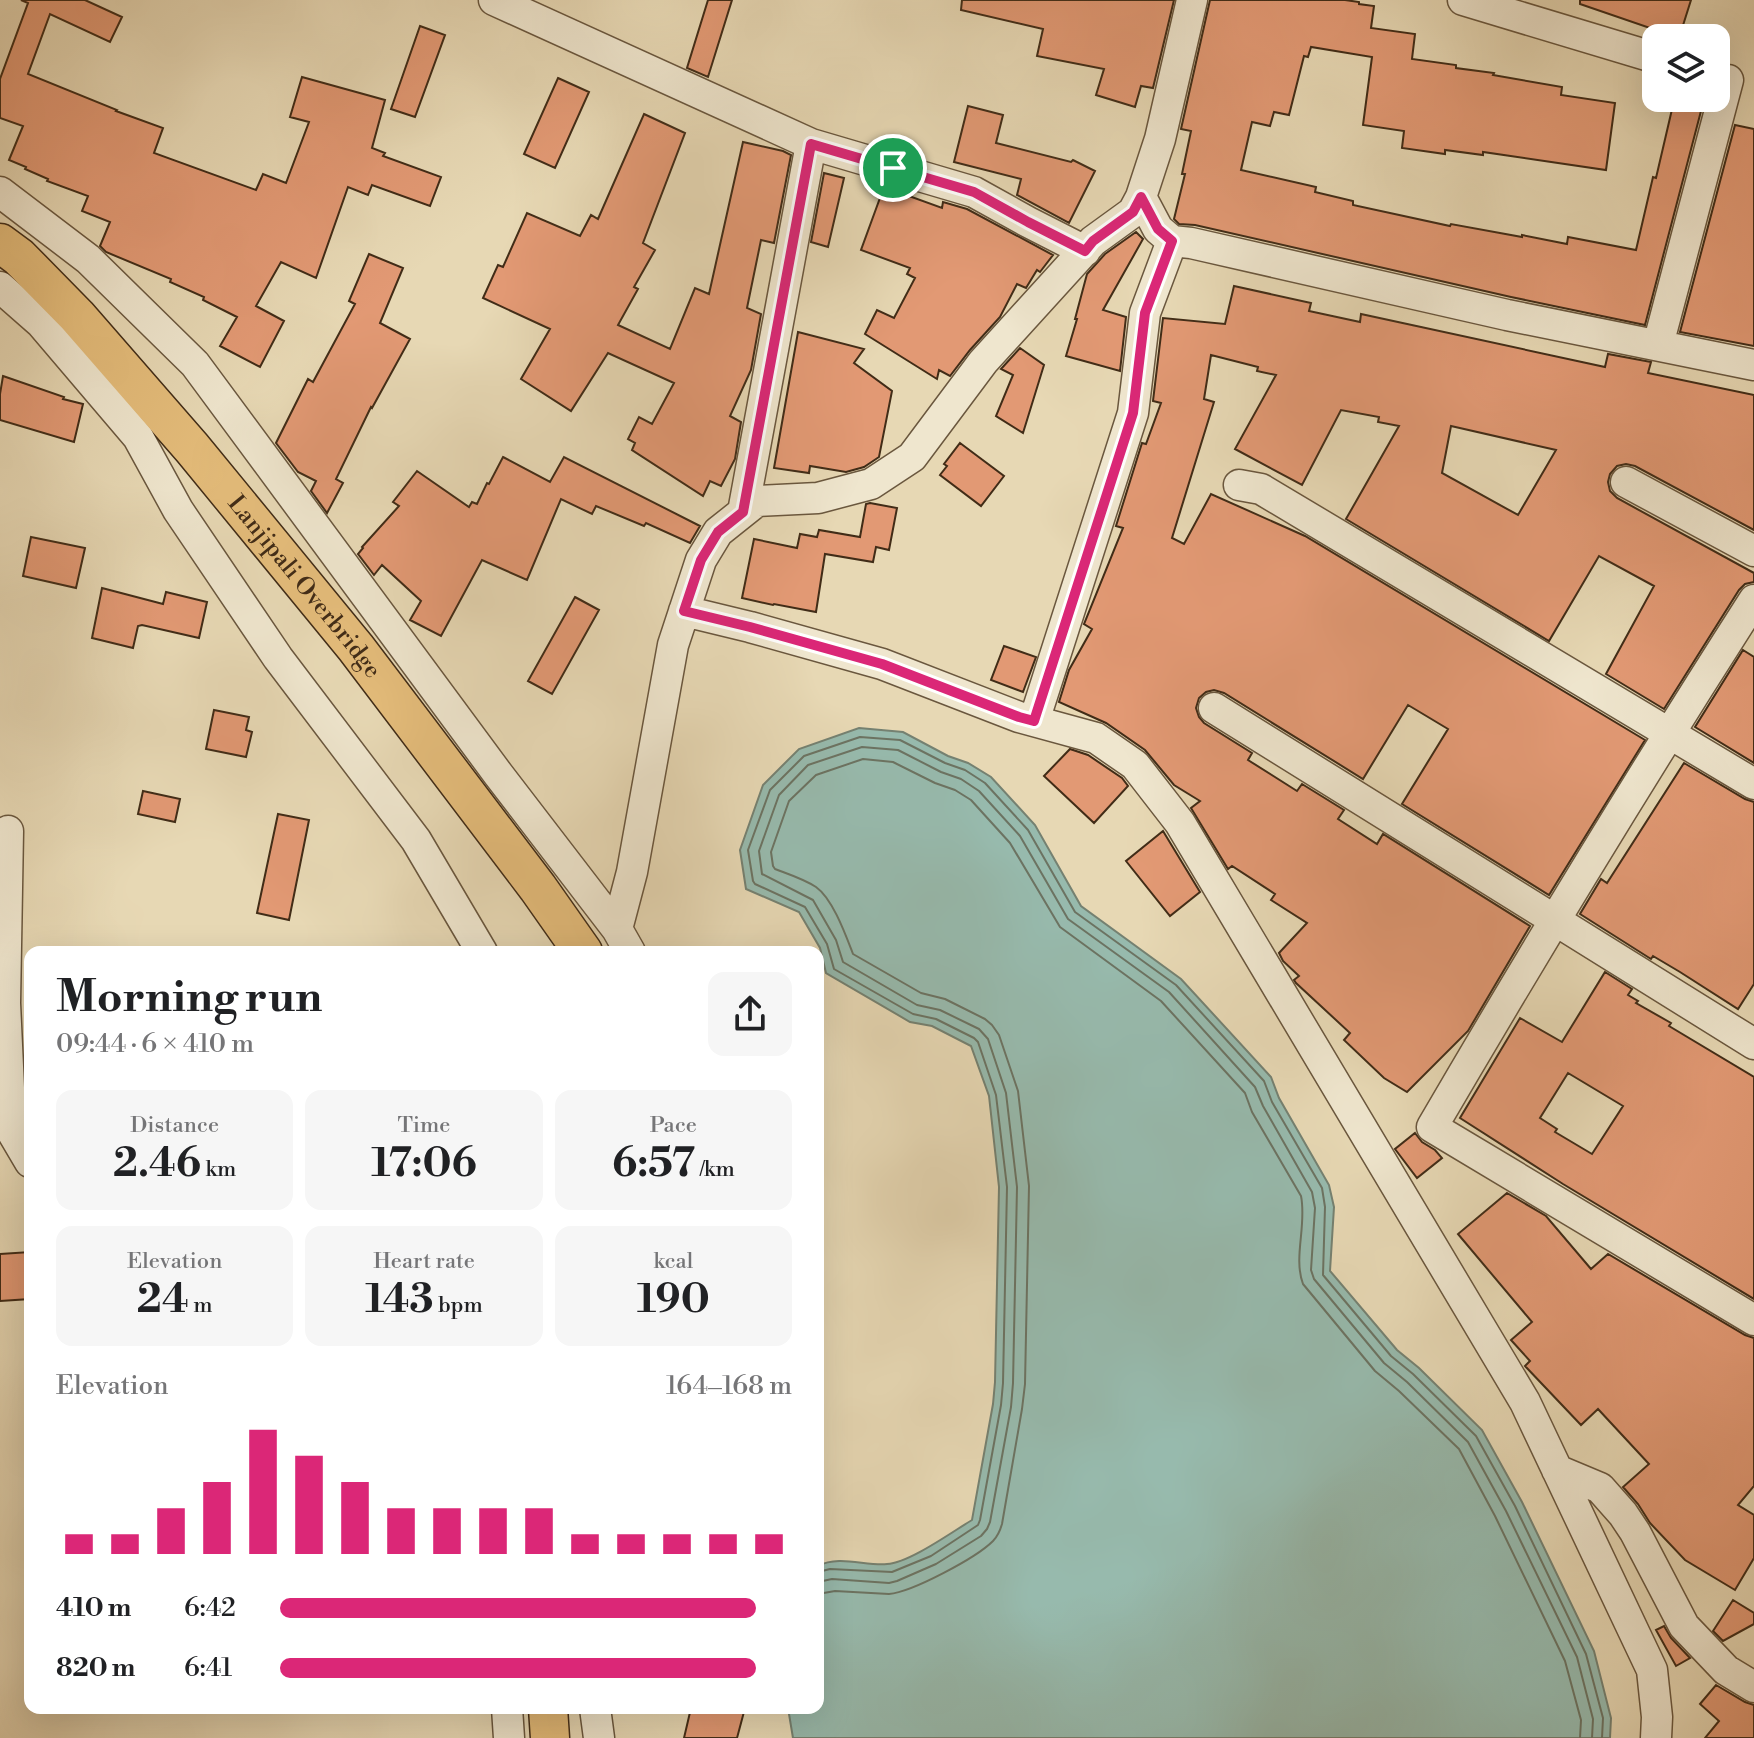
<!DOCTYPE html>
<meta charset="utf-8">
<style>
:root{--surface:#fff;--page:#f6f6f6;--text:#202124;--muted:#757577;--accent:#db2777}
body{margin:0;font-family:"Libre Bodoni",serif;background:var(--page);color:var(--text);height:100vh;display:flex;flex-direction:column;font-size:30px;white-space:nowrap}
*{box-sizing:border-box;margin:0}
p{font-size:26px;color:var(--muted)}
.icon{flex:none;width:44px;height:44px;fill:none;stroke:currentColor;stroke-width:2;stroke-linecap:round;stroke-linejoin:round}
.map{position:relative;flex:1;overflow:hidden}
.sheet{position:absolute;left:24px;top:946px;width:800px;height:768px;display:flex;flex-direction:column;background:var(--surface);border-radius:16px;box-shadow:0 8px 32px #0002}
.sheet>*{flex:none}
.controls{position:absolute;left:1642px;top:24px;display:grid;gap:16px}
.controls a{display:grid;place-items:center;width:88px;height:88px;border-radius:16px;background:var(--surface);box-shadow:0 8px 32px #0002;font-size:40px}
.pin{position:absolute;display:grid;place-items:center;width:68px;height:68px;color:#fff;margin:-34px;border:4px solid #fff;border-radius:50%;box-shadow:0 2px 8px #0007}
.round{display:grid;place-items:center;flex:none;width:84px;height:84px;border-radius:16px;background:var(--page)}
.overview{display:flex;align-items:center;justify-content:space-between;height:136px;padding:0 32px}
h1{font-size:44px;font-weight:700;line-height:60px}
.stats{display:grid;grid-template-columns:repeat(3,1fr);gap:12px;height:136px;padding:8px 32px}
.stats div{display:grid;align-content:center;border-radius:16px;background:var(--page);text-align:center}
.stats b{font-size:40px;font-weight:700}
.stats small{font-size:22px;font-weight:400}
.stats p{font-size:22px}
.chart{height:224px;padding:16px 32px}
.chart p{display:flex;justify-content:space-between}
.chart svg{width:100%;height:144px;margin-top:8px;stroke:var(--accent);stroke-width:6}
ul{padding:0 32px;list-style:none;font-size:26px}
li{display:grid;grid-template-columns:128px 96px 1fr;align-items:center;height:60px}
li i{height:20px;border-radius:10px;background:var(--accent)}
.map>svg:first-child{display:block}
.water{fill:#97baad;stroke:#758171;stroke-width:2}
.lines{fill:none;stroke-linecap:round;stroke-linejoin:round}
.shore{stroke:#6c7362;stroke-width:2}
.building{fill:#e29974;stroke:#412c17;stroke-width:2;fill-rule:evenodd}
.minor-casing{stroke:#6a573e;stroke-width:33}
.major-casing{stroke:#412c17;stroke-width:41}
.minor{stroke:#efe6ce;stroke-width:30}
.major{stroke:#e4bc7a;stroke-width:38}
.route-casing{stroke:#fff;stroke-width:16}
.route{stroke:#db2777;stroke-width:10}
.labels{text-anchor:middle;stroke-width:7;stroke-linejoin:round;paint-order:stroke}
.street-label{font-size:24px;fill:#412c17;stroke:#efe6ce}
</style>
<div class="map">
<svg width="1754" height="1738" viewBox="0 0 1754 1738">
<rect width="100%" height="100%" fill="#e7d8b4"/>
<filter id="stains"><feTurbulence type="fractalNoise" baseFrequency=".0025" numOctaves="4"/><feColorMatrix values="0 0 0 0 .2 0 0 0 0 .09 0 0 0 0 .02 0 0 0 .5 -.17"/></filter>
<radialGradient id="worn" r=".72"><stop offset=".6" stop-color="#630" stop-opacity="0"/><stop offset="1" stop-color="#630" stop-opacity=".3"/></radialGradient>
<path class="water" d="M 859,728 L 903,732 L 948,756 L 968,763 L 991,777 L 1035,825 L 1081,906 L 1181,979 L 1271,1077 L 1279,1098 L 1329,1185 L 1334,1207 L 1330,1271 L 1397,1350 L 1419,1368 L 1482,1430 L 1522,1502 L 1594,1651 L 1611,1718 L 1610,1738 L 793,1738 L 788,1708 L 818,1708 L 818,1566 C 839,1555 865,1566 887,1564 C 909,1563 952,1532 972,1520 L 993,1404 L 995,1382 L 999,1187 L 989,1096 L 971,1046 L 932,1026 L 910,1022 L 826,973 L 820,948 L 799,912 L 746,889 L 740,850 L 763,785 L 799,749 Z"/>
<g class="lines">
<path class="shore" d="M 818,1572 L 830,1569 L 892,1572 L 931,1556 L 978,1525 L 980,1520 L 1001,1405 L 1003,1383 L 1007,1187 L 996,1095 L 978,1042 L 974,1038 L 936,1019 L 913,1014 L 834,969 L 827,944 L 805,907 L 755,884 L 753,881 L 748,850 L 770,790 L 804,756 L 860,737 L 900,740 L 945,763 L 965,770 L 985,783 L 1028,830 L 1075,912 L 1176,985 L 1264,1081 L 1272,1102 L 1322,1188 L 1325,1207 L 1323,1275 L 1391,1356 L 1413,1374 L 1476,1436 L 1515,1506 L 1586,1654 L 1603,1718 L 1602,1738
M 818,1582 L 832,1579 L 889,1583 L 897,1581 L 936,1564 L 981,1536 L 987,1529 L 990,1522 L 1011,1407 L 1013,1383 L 1017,1187 L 1006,1093 L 988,1039 L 979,1029 L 940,1010 L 917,1005 L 843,962 L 836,940 L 813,900 L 762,874 L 759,851 L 779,795 L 808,765 L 862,747 L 898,750 L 941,772 L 961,779 L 979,791 L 1020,836 L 1068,919 L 1169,992 L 1255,1087 L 1263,1106 L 1312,1192 L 1315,1208 L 1311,1270 L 1314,1279 L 1384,1363 L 1407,1382 L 1468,1442 L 1506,1511 L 1577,1657 L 1593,1719 L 1592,1738
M 818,1594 L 835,1591 L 889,1594 C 912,1592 976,1558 993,1541 C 998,1536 1000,1531 1002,1524 L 1022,1409 L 1025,1384 L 1029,1186 L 1018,1091 L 999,1035 L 992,1025 L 985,1019 L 945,999 L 921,993 L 853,954 C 846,936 833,899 816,887 C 804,879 788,874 775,869 L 773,866 L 771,852 L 789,801 L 816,775 L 863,759 L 893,762 L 935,783 L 955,790 L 971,800 L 1010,843 L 1060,927 L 1161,1001 L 1245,1093 L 1252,1112 L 1301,1196 C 1307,1225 1293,1257 1303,1284 L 1375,1371 L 1399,1391 L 1459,1449 L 1495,1516 L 1565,1661 L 1581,1720 L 1580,1738"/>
</g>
<path class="building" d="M 21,0 L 85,0 L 122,17 L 110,42 L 50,14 L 28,74 L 117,110 L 116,111 L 163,128 L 154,153 L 256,190 L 263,174 L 286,183 L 309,122 L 290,117 L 302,77 L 385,100 L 372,148 L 385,153 L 383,156 L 441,177 L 430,206 L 372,185 L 368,195 L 348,187 L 316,278 L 281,262 L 256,306 L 284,321 L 260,367 L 220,346 L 237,317 L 203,300 L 204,297 L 170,282 L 171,279 L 106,252 L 100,246 L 110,222 L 82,211 L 88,196 L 47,181 L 48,179 L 25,169 L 26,167 L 9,160 L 23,126 L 0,118 L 0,79 L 28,3 Z
M 708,0 L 732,0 L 708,77 L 687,68 Z
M 962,0 L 1174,0 L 1153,88 L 1141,86 L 1135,107 L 1096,95 L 1104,69 L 1037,56 L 1043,29 L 961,10 Z
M 1210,0 L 1345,0 L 1359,2 L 1359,4 L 1374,6 L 1371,28 L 1415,34 L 1412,59 L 1456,65 L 1456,68 L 1494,73 L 1493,75 L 1562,87 L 1561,95 L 1615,103 L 1606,170 L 1483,152 L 1483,155 L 1445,150 L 1445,154 L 1402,148 L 1404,131 L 1363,125 L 1372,57 L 1311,47 L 1308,57 L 1304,56 L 1289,115 L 1274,112 L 1270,126 L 1252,122 L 1241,170 L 1316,187 L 1315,192 L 1353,201 L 1353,205 L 1450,226 L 1451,224 L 1522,237 L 1522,235 L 1567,244 L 1568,237 L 1636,250 L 1653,177 L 1656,178 L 1673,105 L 1701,111 L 1645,325 L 1511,297 L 1195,225 L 1179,224 L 1174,219 L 1185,174 L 1182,174 L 1191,131 L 1181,129 Z
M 1580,0 L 1691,0 L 1679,38 L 1580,4 Z
M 420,26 L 445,35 L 415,117 L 391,109 Z
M 558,78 L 589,92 L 555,168 L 524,154 Z
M 968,106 L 1003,115 L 996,143 L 1071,162 L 1073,160 L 1095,171 L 1069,223 L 1017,195 L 1021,179 L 954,162 Z
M 644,114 L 685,133 L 643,243 L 655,250 L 634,287 L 638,289 L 618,325 L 670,349 L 695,288 L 709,294 L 743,142 L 783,151 L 791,155 L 774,243 L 761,240 L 747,308 L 761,314 L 751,370 L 730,416 L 741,422 L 735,459 L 721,486 L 710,481 L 703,496 L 632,450 L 635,443 L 628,439 L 639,417 L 652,424 L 674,383 L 608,353 L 571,411 L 521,379 L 550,329 L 483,298 L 498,265 L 503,267 L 527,213 L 580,236 L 591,215 L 598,219 Z
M 1735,125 L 1754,129 L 1754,346 L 1680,332 Z
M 824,173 L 844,178 L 828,247 L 811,242 Z
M 884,187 L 942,208 L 943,202 L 967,209 L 1053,255 L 1040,272 L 1037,270 L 1026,288 L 1017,284 L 1000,317 L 970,350 L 950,376 L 939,370 L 937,379 L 865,334 L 877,310 L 894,318 L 915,278 L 907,274 L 910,268 L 861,250 Z
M 1136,232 L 1143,239 L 1103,310 L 1126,317 L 1120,371 L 1066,356 L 1077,319 L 1075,319 L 1087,274 L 1105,254 Z
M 369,254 L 403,268 L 380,323 L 410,339 L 372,408 L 371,407 L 336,479 L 343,483 L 327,513 L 311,491 L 316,481 L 298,472 L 276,443 L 308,379 L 313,382 L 355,304 L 349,301 Z
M 1234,286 L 1311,303 L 1309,311 L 1360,322 L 1361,314 L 1605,367 L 1608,354 L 1651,362 L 1648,373 L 1754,395 L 1754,530 L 1635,466 L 1626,464 L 1617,466 L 1610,474 L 1608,482 L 1610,491 L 1617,498 L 1754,573 L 1754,582 L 1745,584 L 1739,590 L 1664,709 L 1606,674 L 1654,586 L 1599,556 L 1549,641 L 1346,519 L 1399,426 L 1378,422 L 1379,417 L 1341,410 L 1302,485 L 1235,449 L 1276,375 L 1257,371 L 1258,367 L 1211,355 L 1204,399 L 1214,402 L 1172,538 L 1184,544 L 1211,494 L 1305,536 L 1645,740 L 1549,895 L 1402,804 L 1448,729 L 1408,705 L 1363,779 L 1224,693 L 1214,690 L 1206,692 L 1199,698 L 1196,708 L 1199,717 L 1204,723 L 1252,753 L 1248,760 L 1297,791 L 1302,784 L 1344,810 L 1338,819 L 1377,844 L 1383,834 L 1530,926 L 1468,1031 L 1407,1092 L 1384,1078 L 1344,1040 L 1350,1033 L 1296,983 L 1294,980 L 1299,976 L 1283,961 L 1279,953 L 1307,923 L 1271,900 L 1275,894 L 1232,866 L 1228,869 L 1191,808 L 1200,801 L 1174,785 L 1145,750 L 1106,723 L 1059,702 L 1069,670 L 1092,629 L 1084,624 L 1123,528 L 1116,526 L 1142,443 L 1146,444 L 1161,403 L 1153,401 L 1163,318 L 1225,324 ZM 1451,426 L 1556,450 L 1518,515 L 1442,473 Z
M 798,332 L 864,349 L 854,363 L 892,391 L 879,457 L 864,467 L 846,472 L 810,466 L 809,473 L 774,468 Z
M 1020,348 L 1044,365 L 1023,433 L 996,416 L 1013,375 L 1001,369 Z
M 3,376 L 64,397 L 63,399 L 83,404 L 74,442 L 0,420 L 0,394 Z
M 960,443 L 1004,476 L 981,506 L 940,475 L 947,466 L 944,464 Z
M 503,457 L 550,482 L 564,457 L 700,526 L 690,543 L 646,523 L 644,526 L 596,506 L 592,514 L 561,499 L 527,580 L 482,560 L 441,636 L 410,620 L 421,601 L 382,565 L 374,575 L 358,554 L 363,548 L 362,547 L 399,506 L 393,502 L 417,471 L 469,507 L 472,502 L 477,504 L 487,483 L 489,484 Z
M 870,503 L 897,508 L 889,550 L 876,547 L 873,562 L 825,554 L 816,612 L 774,604 L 773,605 L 742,598 L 754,539 L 797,548 L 800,534 L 817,537 L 819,530 L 860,537 L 866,504 Z
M 31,537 L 85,548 L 76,588 L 23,576 Z
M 102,588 L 163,604 L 166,592 L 207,602 L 199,638 L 142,625 L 138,626 L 133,648 L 92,638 Z
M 575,597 L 599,610 L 552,694 L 528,681 Z
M 1004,646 L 1036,657 L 1023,692 L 991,680 Z
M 1743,650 L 1754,657 L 1754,763 L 1695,727 Z
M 214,710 L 249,717 L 246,730 L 252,732 L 246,757 L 206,749 Z
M 1070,749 L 1088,755 L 1122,778 L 1128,786 L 1094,823 L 1044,776 Z
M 1684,763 L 1745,799 L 1754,802 L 1754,984 L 1738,1009 L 1680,972 L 1653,956 L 1651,959 L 1580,914 L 1601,879 L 1607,883 Z
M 143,791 L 180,799 L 175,822 L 138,814 Z
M 278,814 L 309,820 L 289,920 L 257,913 Z
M 1163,831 L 1200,892 L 1170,916 L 1126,861 Z
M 1605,972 L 1632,989 L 1628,995 L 1638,1001 L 1636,1003 L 1671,1023 L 1669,1026 L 1754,1077 L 1754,1299 L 1563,1184 L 1460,1118 L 1520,1018 L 1562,1042 ZM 1568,1073 L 1623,1106 L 1592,1154 L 1555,1132 L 1557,1129 L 1540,1118 Z
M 1415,1133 L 1422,1142 L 1435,1150 L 1442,1158 L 1417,1178 L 1395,1149 Z
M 1507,1193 L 1546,1216 L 1591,1269 L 1608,1254 L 1745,1335 L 1754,1338 L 1754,1486 L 1738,1505 L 1754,1515 L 1754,1558 L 1735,1590 L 1685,1560 L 1650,1523 L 1638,1504 L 1623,1487 L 1649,1464 L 1598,1409 L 1581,1425 L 1525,1366 L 1530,1361 L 1511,1340 L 1532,1322 L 1458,1234 Z
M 30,1252 L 30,1299 L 0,1301 L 0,1254 Z
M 1733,1600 L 1754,1613 L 1754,1624 L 1723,1641 L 1713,1631 Z
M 1664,1626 L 1671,1638 L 1690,1658 L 1676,1666 L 1656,1630 Z
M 1716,1685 L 1745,1702 L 1754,1705 L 1754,1738 L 1705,1738 L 1719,1721 L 1700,1704 Z
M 691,1708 L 745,1708 L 737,1738 L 684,1738 Z"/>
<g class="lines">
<defs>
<path id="minor" d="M 494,0 L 811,144 L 974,192 L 1028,222 L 1085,251
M 1463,0 L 1656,58
M 0,192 L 88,259 L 195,364 L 498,774 L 617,929 L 630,952
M 1141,197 L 1158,229 L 1172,241 L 1191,243 L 1507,315 L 1754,365
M 0,287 L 41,323 L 138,437 L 178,510 L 278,658 L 416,840 L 482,952
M 1658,345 L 1728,80
M 1626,482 L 1754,551
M 1239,485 L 1261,489 L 1754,784
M 743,512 L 811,144
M 1754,600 C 1643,773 1536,949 1432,1127 L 1754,1320
M 684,611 L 750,627 L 882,664 L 1019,717 L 1096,738 L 1135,765 L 1180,823 L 1525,1402 L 1652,1670 L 1657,1717 L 1656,1738
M 1214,708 L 1754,1044
M 1034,721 L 1133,413 L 1145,313 L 1172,241
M 8,831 L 5,1003 L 11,1130 L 30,1162
M 617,929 L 632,872 L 673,645 L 701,560 L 718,532 L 757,501 L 818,498 L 871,484 L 912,457 L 983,362 L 1093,241 L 1133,212 L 1141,197 L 1160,139 L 1192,0
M 1557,1470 L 1600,1488 L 1623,1514 L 1635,1532 L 1684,1626 L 1726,1670 L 1754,1687
M 507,1708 L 509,1738
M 595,1708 L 599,1738"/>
<g id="major">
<path id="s1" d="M 0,243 L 19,257 L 77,316 L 192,448 L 356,648 L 538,888 L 583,952"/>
<path d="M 548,1708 L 550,1738"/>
</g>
</defs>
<use href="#minor" class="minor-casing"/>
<use href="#major" class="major-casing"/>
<use href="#minor" class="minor"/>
<use href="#major" class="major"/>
</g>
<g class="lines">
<defs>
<path id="route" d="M 811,144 L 974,192 L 1028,222 L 1085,251 L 1093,241 L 1133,212 L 1141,197 L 1158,229 L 1172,241 L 1145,313 L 1133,413 L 1034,721 L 1019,717 L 882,664 L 750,627 L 684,611 L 701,560 L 718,532 L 743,512 Z"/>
</defs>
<use href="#route" class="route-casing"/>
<use href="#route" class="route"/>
</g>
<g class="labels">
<g class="street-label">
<text dy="8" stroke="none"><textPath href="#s1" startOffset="460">Lanjipali Overbridge</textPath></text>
</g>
</g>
<rect width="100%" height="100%" filter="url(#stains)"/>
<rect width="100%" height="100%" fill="url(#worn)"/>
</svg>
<div class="controls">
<a><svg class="icon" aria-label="layers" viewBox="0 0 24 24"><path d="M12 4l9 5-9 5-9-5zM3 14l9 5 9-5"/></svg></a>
</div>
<div class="pin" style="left:893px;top:168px;background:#1e9e55"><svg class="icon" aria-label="arrive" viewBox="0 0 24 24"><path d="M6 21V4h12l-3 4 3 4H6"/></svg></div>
<section class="sheet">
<div class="overview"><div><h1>Morning run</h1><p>09:44 · 6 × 410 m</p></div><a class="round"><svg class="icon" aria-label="share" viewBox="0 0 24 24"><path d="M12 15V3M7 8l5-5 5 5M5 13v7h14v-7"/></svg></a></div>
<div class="stats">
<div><p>Distance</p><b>2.46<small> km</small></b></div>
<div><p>Time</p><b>17:06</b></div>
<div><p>Pace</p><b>6:57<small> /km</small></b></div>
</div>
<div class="stats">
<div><p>Elevation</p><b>24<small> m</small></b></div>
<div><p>Heart rate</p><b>143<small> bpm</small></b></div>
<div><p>kcal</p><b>190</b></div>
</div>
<div class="chart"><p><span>Elevation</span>164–168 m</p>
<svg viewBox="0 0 160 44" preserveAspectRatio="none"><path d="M5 44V38M15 44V38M25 44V30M35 44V22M45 44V6M55 44V14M65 44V22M75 44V30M85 44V30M95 44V30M105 44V30M115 44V38M125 44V38M135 44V38M145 44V38M155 44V38"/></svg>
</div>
<ul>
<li><b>410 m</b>6:42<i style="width:93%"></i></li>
<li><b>820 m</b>6:41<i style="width:93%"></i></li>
</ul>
</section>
</div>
